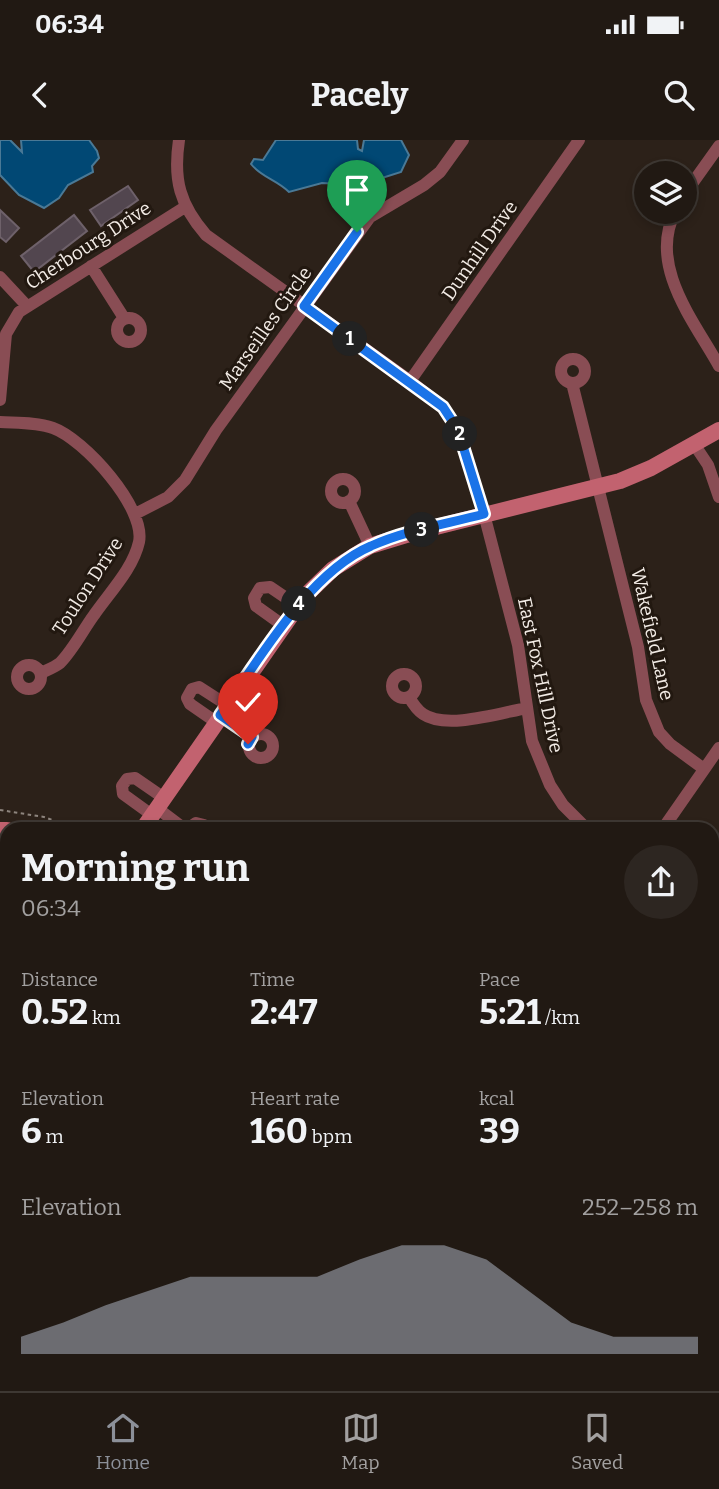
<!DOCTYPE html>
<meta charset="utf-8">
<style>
:root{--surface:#211913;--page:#2d2621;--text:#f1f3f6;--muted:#a2a0a0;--line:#3e3833;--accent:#8c9099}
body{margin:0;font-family:Bitter,serif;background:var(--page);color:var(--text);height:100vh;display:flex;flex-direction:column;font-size:26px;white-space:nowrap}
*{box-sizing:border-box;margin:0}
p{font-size:23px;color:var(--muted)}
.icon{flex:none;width:38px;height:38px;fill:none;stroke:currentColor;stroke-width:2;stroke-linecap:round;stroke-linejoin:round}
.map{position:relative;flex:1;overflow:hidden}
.details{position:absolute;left:0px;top:682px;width:719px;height:569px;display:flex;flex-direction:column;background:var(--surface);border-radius:21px 21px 0 0;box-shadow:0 4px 10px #0003,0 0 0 2px var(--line)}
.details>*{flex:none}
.controls{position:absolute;left:634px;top:21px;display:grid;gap:14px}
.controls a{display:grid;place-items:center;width:63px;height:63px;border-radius:50%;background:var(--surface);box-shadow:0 4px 10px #0003,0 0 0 2px var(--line);font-size:35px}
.pin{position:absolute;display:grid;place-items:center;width:60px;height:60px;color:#fff;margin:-72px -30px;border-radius:50% 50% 50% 0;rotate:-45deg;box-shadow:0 0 7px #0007}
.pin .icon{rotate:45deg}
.km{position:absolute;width:35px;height:35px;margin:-18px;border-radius:50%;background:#222;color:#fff;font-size:19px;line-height:35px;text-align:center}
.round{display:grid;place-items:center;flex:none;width:74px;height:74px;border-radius:37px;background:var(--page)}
.summary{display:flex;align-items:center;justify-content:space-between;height:119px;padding:0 21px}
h1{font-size:38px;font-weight:700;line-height:52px}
.metrics{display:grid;grid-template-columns:repeat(3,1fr);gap:10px;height:119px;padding:7px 21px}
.metrics div{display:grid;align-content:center}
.metrics b{font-size:35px;font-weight:700}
.metrics small{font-size:19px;font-weight:400}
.metrics p{font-size:19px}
.chart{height:196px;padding:14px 21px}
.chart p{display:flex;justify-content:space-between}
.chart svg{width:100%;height:126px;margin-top:7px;fill:var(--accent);opacity:.7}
.status{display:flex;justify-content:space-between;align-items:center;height:49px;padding:0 35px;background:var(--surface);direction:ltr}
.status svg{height:19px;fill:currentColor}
header{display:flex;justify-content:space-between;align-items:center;height:91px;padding:0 21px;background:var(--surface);font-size:32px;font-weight:700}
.dock{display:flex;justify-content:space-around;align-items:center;height:98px;border-top:2px solid var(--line);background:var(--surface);font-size:19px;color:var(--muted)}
.dock a{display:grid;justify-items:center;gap:4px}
.dock .on{color:var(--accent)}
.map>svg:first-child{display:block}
.green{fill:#03422d}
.water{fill:#014874;stroke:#4a7996;stroke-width:2}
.building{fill:#52464f;stroke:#6e616a;stroke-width:2}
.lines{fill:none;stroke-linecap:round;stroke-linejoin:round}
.path{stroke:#8e857e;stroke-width:2;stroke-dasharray:3.5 3.5;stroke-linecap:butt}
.lane{stroke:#894d54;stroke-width:6}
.street{stroke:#894d54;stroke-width:12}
.secondary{stroke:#c2626f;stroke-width:16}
.route-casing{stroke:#fff;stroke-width:14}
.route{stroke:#1a73e8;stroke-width:9}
.labels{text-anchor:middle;stroke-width:6;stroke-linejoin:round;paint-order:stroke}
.street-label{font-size:19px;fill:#f3ece6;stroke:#221810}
</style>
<div class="status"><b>06:34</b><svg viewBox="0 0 49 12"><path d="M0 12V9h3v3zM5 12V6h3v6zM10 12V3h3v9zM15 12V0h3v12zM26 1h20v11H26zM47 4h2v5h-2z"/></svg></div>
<header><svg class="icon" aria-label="back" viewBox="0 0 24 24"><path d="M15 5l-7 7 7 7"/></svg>Pacely<svg class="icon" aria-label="search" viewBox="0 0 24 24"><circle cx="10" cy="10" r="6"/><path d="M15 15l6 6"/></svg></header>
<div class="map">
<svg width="719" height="1251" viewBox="0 0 719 1251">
<rect width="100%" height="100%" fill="#2c2119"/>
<path class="green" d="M 719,707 L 719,736 L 712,746 L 712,716 Z"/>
<path class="water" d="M 0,0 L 10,0 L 22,12 L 21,0 L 89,0 L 97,11 L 99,18 L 92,26 L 93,32 L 68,45 L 59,58 L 44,68 L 19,55 L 0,35 Z
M 276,0 L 357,0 L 358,9 L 362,11 L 364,0 L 401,0 L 409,15 L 401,32 L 360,45 L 322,43 L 289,52 C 277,40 261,37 251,24 L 254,19 L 263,20 Z"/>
<path class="building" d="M 128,46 L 138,60 L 101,86 L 90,70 Z
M 0,70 L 19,88 L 6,102 L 0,97 Z
M 74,75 L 87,91 L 34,132 L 21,116 Z"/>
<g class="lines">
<path class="path" d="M 0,670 L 44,677 L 79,690
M 356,690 L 371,684 L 386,690
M 712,953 L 719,956
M 712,1133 L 719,1138
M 712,1173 L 719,1178"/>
<path class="lane" d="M 0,1205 L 7,1211
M 49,1244 L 58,1251"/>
<path class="street" d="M 179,0 C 173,40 180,65 206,95 L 410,241 L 443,267 L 458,290 L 484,374 L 518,505 L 532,601 L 550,645 L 563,665 L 588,690
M 684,55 L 719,6
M 675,72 C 648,126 694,181 719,226
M 91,126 L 124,178
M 0,137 L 27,166
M117 190a12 12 0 1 1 24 0a12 12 0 1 1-24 0Z
M561 231a12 12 0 1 1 24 0a12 12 0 1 1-24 0Z
M 410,241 L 579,0
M 572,243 L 638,507 L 646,560 L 659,592 L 670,604 L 704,629
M 0,260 L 6,194 L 19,172 L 185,67
M 0,282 C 17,283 36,282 53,288 C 84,299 146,368 139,402 C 133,429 109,453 94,475 C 83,490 73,510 60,523 C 55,527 47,530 41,533
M 694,304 L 708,325 L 719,357
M331 351a12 12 0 1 1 24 0a12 12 0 1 1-24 0Z
M 349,361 L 370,406
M 135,374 L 168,357 L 185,340 L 216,290 L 370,77 L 424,45 L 440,32 L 463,0
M 284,486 L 256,466 L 254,458 L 260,448 L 270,447 L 298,466
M17 537a12 12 0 1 1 24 0a12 12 0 1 1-24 0Z
M392 546a12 12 0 1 1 24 0a12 12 0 1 1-24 0Z
M 409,557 C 413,564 417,570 423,574 C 446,590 500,573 527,568
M 220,575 L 252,597
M 216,582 L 190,564 L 187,558 L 192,549 L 199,547 L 227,565
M249 606a12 12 0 1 1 24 0a12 12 0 1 1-24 0Z
M 157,668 L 186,690
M 152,675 L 123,654 L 122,646 L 127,639 L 135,638 L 164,658
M 186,690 L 196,683 L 204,685 L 208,690
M 662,690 L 719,608
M 712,777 L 719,782
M 712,967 L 719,971
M 0,1017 L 7,1022
M 0,1103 L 7,1093
M 115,1244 L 115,1251
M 663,1244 L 663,1251
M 691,1244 L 700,1251
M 712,1251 L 719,1245"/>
<path class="secondary" d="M 0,690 L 7,690
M 142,690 L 304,457 L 333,429 L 370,406 L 416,392 L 620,341 L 651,328 L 719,290
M 712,1155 L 719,1159"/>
</g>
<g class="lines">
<defs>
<path id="route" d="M 248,604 L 252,597 L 220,575 C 259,520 308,433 371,406 C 406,390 447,384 484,374 L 458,290 L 443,267 L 304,166 L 357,92"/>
</defs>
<use href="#route" class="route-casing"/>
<use href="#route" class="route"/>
</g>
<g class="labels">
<g class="street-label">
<text transform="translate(88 105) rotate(-33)" y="7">Cherbourg Drive</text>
<text transform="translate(479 110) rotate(-55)" y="7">Dunhill Drive</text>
<text transform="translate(265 188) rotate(-55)" y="7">Marseilles Circle</text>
<text transform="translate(87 446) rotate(-57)" y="7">Toulon Drive</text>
<text transform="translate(653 494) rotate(77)" y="7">Wakefield Lane</text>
<text transform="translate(541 535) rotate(78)" y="7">East Fox Hill Drive</text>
</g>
</g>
</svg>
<div class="controls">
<a><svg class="icon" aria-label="layers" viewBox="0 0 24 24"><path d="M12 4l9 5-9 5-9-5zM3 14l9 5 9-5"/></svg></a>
</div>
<div class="pin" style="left:357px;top:92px;background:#1e9e55"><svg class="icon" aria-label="arrive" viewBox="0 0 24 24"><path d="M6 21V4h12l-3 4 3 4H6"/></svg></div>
<div class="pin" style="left:248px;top:604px;background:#d93025"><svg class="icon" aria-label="check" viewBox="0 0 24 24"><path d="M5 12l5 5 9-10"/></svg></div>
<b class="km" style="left:350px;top:199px">1</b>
<b class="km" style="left:460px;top:294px">2</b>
<b class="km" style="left:422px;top:390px">3</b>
<b class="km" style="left:299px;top:464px">4</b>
<section class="details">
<div class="summary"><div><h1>Morning run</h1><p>06:34</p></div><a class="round"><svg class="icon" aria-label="share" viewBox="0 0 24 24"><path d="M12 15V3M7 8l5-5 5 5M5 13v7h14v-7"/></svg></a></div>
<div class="metrics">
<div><p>Distance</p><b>0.52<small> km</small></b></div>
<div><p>Time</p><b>2:47</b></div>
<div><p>Pace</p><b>5:21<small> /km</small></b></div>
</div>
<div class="metrics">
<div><p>Elevation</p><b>6<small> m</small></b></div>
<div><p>Heart rate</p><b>160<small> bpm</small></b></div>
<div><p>kcal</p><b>39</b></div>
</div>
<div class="chart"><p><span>Elevation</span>252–258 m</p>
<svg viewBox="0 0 160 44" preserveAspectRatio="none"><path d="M0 44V38L10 33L20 27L30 22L40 17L50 17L60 17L70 17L80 11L90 6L100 6L110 11L120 22L130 33L140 38L150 38L160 38V44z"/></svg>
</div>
</section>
</div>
<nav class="dock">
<a class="on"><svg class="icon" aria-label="home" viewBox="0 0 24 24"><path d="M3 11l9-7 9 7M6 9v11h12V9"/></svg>Home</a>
<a><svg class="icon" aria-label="map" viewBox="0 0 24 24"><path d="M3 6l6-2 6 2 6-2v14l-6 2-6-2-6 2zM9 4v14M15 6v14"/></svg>Map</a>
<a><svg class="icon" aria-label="saved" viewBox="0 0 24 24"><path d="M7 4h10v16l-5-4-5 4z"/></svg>Saved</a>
</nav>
